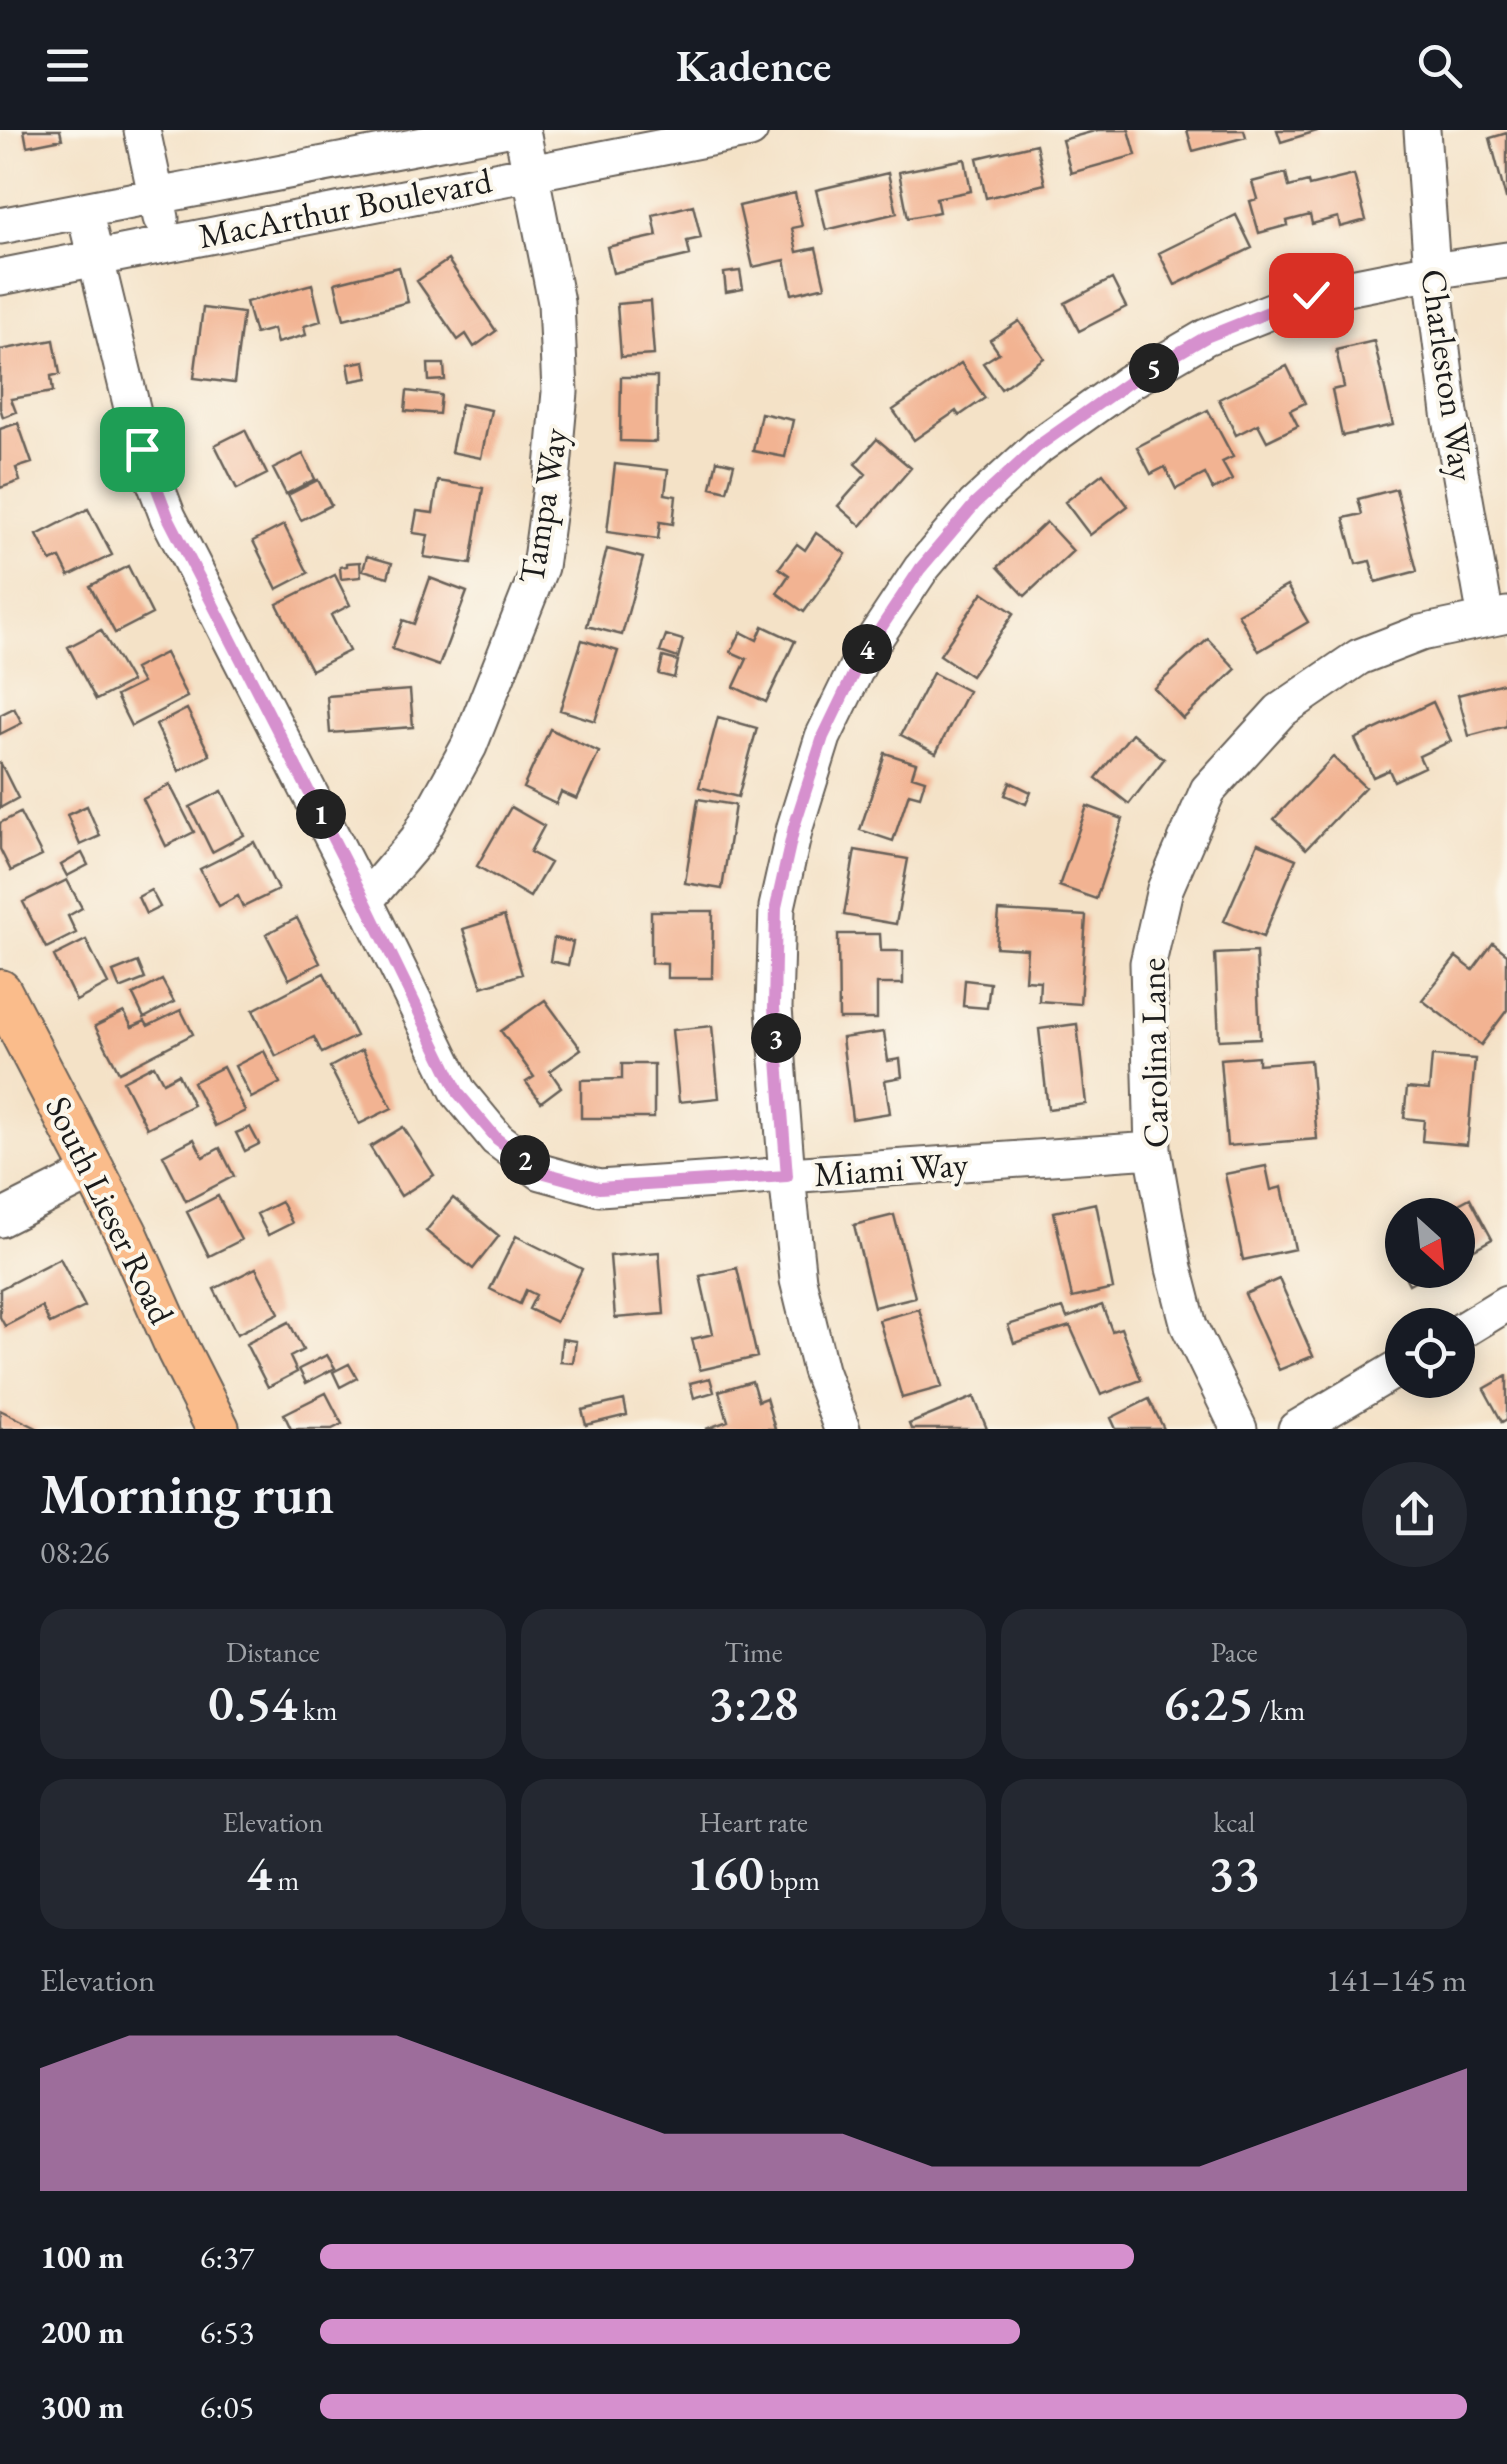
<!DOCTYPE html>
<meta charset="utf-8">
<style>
:root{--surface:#171b24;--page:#242831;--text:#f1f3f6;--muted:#9ea1a6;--accent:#d690ce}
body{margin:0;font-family:"EB Garamond",serif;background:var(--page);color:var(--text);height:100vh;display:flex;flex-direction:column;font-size:38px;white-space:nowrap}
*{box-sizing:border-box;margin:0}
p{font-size:32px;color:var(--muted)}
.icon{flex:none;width:55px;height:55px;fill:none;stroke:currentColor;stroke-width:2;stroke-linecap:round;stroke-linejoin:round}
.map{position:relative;height:1299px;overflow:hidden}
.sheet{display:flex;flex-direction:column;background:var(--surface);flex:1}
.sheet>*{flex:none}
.needle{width:65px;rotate:153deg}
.controls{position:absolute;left:1385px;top:1068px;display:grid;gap:20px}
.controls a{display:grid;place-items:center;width:90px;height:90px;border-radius:50%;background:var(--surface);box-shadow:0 5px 25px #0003;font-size:50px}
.pin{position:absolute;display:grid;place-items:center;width:85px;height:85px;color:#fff;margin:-42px;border-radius:20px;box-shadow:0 5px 15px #0006}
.km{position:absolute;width:50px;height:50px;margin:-25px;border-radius:50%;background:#222;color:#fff;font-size:28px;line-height:50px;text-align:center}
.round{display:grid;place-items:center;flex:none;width:105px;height:105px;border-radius:52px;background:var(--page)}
.overview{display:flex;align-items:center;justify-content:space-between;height:170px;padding:0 40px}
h1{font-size:55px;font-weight:600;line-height:75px}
.figures{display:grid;grid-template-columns:repeat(3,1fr);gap:15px;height:170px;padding:10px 40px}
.figures div{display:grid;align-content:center;border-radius:25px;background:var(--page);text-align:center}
.figures b{font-size:50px;font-weight:600}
.figures small{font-size:28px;font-weight:400}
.figures p{font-size:28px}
.chart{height:280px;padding:20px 40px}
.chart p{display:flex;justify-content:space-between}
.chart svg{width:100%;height:180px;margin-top:10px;fill:var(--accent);opacity:.7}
ul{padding:0 40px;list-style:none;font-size:32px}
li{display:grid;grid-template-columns:160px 120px 1fr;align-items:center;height:75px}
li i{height:25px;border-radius:12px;background:var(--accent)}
header{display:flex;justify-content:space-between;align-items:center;height:130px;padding:0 40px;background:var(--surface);font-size:45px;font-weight:600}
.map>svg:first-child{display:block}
.building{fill:#f2b392}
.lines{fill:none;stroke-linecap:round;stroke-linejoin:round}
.minor-casing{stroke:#686158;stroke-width:39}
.major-casing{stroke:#686158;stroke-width:46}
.minor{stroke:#fff;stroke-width:35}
.major{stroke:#fabc8b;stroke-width:42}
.route-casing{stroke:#fff;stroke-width:20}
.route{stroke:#d690ce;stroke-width:12}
.labels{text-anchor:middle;stroke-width:8;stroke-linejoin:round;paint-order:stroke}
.street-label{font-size:35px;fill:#1c1c1c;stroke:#fbf7ec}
</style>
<header><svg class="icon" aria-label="menu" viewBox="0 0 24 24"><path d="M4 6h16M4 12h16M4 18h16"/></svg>Kadence<svg class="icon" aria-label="search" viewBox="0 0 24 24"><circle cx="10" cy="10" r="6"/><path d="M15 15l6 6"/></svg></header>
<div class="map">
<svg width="1507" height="1299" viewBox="0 0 1507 1299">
<rect width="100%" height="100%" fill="#fbf7ec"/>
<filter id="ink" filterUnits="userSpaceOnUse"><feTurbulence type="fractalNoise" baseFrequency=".01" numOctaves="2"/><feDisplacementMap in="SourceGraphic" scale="20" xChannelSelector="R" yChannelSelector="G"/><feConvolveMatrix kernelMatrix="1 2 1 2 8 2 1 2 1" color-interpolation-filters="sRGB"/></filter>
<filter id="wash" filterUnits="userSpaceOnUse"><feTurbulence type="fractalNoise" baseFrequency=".0048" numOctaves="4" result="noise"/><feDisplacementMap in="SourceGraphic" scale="40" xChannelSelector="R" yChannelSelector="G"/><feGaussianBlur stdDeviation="2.25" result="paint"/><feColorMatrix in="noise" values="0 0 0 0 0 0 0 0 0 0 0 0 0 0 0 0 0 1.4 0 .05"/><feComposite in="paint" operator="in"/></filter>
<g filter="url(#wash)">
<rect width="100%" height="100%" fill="#f4e2c7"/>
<g id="blocks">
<path class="building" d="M 24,0 L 60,0 L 62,9 L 27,16 Z
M 1098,0 L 1129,0 L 1136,25 L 1071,43 L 1062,10 Z
M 1187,0 L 1244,0 L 1246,7 L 1193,21 Z
M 1277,0 L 1317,0 L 1317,1 L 1281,12 Z
M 1507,3 L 1507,69 L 1506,69 L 1490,8 Z
M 1036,14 L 1045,54 L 986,68 L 977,28 Z
M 965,29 L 971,61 L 936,68 L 939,82 L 908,88 L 899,42 Z
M 888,43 L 897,83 L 826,100 L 816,60 Z
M 1286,43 L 1289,57 L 1308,52 L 1309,56 L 1354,45 L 1366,90 L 1340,97 L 1338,87 L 1312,94 L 1310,85 L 1287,91 L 1288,95 L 1259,103 L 1250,71 L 1257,69 L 1252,52 Z
M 795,63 L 802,96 L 792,98 L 797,122 L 816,118 L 825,156 L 792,164 L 785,130 L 753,137 L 739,76 Z
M 693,75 L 701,108 L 687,111 L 690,125 L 613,143 L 607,117 L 657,106 L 653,85 Z
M 1236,85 L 1252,118 L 1175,155 L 1159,123 Z
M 448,130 L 496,201 L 474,217 L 466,204 L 458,210 L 417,151 Z
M 399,137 L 408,172 L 344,189 L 335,153 Z
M 740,141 L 743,159 L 726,162 L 724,143 Z
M 1112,149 L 1126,177 L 1079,201 L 1065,173 Z
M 312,154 L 321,191 L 304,196 L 306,205 L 277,213 L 273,199 L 255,204 L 246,172 Z
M 650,171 L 654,225 L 621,227 L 617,174 Z
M 203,178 L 243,183 L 234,253 L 194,248 Z
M 1019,191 L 1044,228 L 1001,259 L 983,233 L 999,223 L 990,210 Z
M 54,210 L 60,244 L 51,246 L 53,262 L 11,269 L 16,282 L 3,287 L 0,278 L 0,220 Z
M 1374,211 L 1393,295 L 1342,306 L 1332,260 L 1344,257 L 1336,220 Z
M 365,231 L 368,248 L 351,251 L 348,234 Z
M 961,233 L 985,268 L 959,286 L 956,281 L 914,310 L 893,280 Z
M 428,234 L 444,234 L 445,250 L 429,251 Z
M 1287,236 L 1305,273 L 1290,280 L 1298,296 L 1267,311 L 1258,294 L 1236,305 L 1219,269 Z
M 621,247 L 657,247 L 656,312 L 620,311 Z
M 407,261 L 441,265 L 439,284 L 405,281 Z
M 461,274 L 491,280 L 481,328 L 451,322 Z
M 1208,280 L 1233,327 L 1222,332 L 1232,350 L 1213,360 L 1205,344 L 1176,359 L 1165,337 L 1151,344 L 1137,317 Z
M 761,283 L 793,290 L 785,327 L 753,321 Z
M 18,293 L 32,333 L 16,338 L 20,351 L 0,358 L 0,299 Z
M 245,300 L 267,344 L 237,359 L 215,315 Z
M 877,309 L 911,338 L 861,396 L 838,376 L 866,344 L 855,334 Z
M 303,324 L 315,349 L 286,364 L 273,339 Z
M 717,330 L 734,334 L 727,361 L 711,357 Z
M 615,334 L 668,340 L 665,364 L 676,366 L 673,394 L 660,392 L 658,409 L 607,402 Z
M 1103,343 L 1128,376 L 1090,405 L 1065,372 Z
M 318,350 L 331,375 L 301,390 L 288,365 Z
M 438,351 L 483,358 L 471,434 L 424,427 L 428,405 L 413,403 L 417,381 L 433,383 Z
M 1396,359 L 1417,441 L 1376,452 L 1370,431 L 1356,434 L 1344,388 L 1362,384 L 1358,369 Z
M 88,379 L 112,425 L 69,446 L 60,428 L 51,432 L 37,405 Z
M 1046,392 L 1073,421 L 1025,466 L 998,437 Z
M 284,395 L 308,443 L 277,459 L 253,411 Z
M 816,403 L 846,424 L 804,482 L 777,463 L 789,445 L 779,438 L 797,414 L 805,420 Z
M 607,419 L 643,428 L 622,505 L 587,496 Z
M 367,426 L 392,433 L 388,447 L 363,440 Z
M 360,432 L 361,447 L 341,449 L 340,437 L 347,436 L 347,433 Z
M 128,436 L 152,484 L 115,503 L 90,456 Z
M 335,445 L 350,475 L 331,485 L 349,521 L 311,540 L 277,474 Z
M 430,448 L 467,462 L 439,536 L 392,519 L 403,490 L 414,494 Z
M 1287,456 L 1308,492 L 1259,521 L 1238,484 Z
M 983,462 L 1014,483 L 971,546 L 940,525 Z
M 763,496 L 795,511 L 766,572 L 734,557 L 747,529 L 731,522 L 741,502 L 757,510 Z
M 101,500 L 131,552 L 96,570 L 68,517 Z
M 666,505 L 683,510 L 678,528 L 660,522 Z
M 1208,509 L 1236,539 L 1183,589 L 1154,558 Z
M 582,510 L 618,521 L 595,591 L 560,580 Z
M 165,523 L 187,567 L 131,596 L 116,566 L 142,553 L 134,539 Z
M 663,527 L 678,531 L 674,548 L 659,544 Z
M 933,543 L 968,561 L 936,623 L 901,605 Z
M 1507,552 L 1507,596 L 1469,606 L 1458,565 Z
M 410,560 L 413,597 L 330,603 L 327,566 Z
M 1433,572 L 1451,611 L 1419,626 L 1424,637 L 1394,651 L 1389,640 L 1373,647 L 1355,609 Z
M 14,578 L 22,593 L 0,604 L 0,585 Z
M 187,579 L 210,625 L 179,641 L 156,595 Z
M 718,587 L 757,598 L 738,667 L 699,657 Z
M 550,599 L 599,622 L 577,669 L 561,662 L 556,674 L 523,658 Z
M 1132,603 L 1164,629 L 1129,674 L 1096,648 Z
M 885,623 L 916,633 L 912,646 L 925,650 L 920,666 L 909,663 L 893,711 L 860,700 Z
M 1333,627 L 1365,657 L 1306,719 L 1274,689 Z
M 0,632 L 18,668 L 0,678 Z
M 1010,652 L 1031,662 L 1026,674 L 1005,665 Z
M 170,655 L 194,702 L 166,716 L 143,669 Z
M 222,661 L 244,705 L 212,722 L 190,677 Z
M 698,669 L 735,675 L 722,759 L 685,753 Z
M 87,676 L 100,706 L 80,715 L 67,685 Z
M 1087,676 L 1123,689 L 1096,769 L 1059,756 Z
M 511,677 L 544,696 L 530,722 L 550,733 L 530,767 L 477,736 Z
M 20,683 L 42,726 L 11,741 L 0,719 L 0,693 Z
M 254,712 L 278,760 L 243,777 L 238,766 L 219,776 L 200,739 Z
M 1258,713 L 1296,729 L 1263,807 L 1224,791 Z
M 855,720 L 908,729 L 896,794 L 844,785 Z
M 82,723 L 88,735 L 67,746 L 61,735 Z
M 67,750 L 82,778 L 68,786 L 76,803 L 46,818 L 23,772 Z
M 151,760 L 160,777 L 146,784 L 138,767 Z
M 651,781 L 713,781 L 712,848 L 667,848 L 667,834 L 651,833 Z
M 999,781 L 1086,786 L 1080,874 L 1039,871 L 1040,851 L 1025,850 L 1027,819 L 996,817 Z
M 504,786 L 522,844 L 482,857 L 463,799 Z
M 297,788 L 320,833 L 289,849 L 266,804 Z
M 838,804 L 880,804 L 881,821 L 903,821 L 903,854 L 877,854 L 877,889 L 839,889 Z
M 554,808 L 573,812 L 568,835 L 550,831 Z
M 86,810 L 108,854 L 76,871 L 54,826 Z
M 1493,813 L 1507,824 L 1507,880 L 1481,915 L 1422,870 L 1456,827 L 1473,840 Z
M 1256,822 L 1260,908 L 1219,910 L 1215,824 Z
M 138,832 L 145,849 L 120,859 L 113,842 Z
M 324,843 L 356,906 L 322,923 L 314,907 L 276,926 L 253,880 Z
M 162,850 L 174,872 L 144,888 L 133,865 Z
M 965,850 L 990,853 L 987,878 L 963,876 Z
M 545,870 L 581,919 L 550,941 L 561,957 L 541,972 L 526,952 L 534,947 L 501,901 Z
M 181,880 L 193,904 L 119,942 L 95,896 L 124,882 L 132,897 L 145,891 L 148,896 Z
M 1077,894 L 1086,974 L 1048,979 L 1039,899 Z
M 712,896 L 719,968 L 679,972 L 672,900 Z
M 884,902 L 888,931 L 900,929 L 902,947 L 885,950 L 890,983 L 852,989 L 842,908 Z
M 362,920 L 392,978 L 359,994 L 330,937 Z
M 264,921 L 280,953 L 251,968 L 235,936 Z
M 1258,926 L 1258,934 L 1310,930 L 1317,1009 L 1227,1016 L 1220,929 Z
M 1432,926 L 1475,929 L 1467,1015 L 1422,1011 L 1424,990 L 1404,988 L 1407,958 L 1429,960 Z
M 622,934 L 654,934 L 654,988 L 581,988 L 581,950 L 622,949 Z
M 154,935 L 163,952 L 178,944 L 193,975 L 147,998 L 123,951 Z
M 223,937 L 245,981 L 215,996 L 193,952 Z
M 250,997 L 259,1014 L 245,1021 L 236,1003 Z
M 403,997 L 434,1045 L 401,1066 L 370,1017 Z
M 194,1009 L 203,1027 L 220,1018 L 234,1046 L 186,1071 L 163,1025 Z
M 1266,1036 L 1271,1060 L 1282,1057 L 1295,1119 L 1243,1130 L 1225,1044 Z
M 218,1066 L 241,1110 L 209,1126 L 187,1082 Z
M 453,1068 L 499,1106 L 473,1139 L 426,1101 Z
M 1470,1068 L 1492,1109 L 1458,1128 L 1458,1085 L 1438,1085 Z
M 281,1072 L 292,1093 L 268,1105 L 257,1084 Z
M 1096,1073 L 1113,1159 L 1072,1168 L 1054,1082 Z
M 894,1085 L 915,1167 L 874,1177 L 854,1095 Z
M 516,1106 L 582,1139 L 556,1192 L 529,1179 L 536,1165 L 526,1160 L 520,1174 L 490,1159 Z
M 1402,1113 L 1402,1140 L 1435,1140 L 1409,1154 L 1391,1119 Z
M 659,1122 L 664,1184 L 615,1188 L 610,1126 Z
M 60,1128 L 85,1177 L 50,1194 L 42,1177 L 5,1196 L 0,1187 L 0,1159 Z
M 256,1138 L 279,1183 L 237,1204 L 214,1159 Z
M 737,1138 L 757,1227 L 700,1240 L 692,1209 L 713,1204 L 700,1146 Z
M 1279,1149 L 1313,1226 L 1279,1240 L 1245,1164 Z
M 1102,1175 L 1112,1201 L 1121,1198 L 1141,1250 L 1101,1265 L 1070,1196 L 1014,1213 L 1008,1195 L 1063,1178 L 1067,1188 Z
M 919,1179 L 942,1257 L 902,1268 L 879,1190 Z
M 289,1192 L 303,1220 L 290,1227 L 297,1242 L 268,1257 L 246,1214 Z
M 562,1209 L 576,1211 L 573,1233 L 560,1232 Z
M 327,1225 L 335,1238 L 306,1253 L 299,1239 Z
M 349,1234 L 357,1248 L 340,1257 L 333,1242 Z
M 1507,1246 L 1507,1289 L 1502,1292 L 1484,1259 Z
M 710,1248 L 714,1262 L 694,1268 L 690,1253 Z
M 752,1251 L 758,1271 L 766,1268 L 775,1299 L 706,1299 L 728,1291 L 719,1261 Z
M 326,1263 L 342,1294 L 332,1299 L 291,1299 L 284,1284 Z
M 974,1267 L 987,1299 L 911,1299 L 909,1294 Z
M 1149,1269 L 1164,1299 L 1116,1299 L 1111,1288 Z
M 624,1270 L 627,1285 L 586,1295 L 582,1280 Z
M 0,1280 L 39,1299 L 0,1299 Z"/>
</g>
</g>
<g filter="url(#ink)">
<use href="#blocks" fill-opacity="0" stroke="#686158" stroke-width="2.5"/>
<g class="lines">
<defs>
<path id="minor" d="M 142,0 L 161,88
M 1422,0 L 1432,141 L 1450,283 L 1486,489
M 84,80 L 142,319 L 168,387 L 365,771 L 459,963 L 497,1009 L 541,1042 L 599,1058 L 1153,1020
M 0,96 L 502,0
M 0,147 L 750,0
M 365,771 L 418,709 L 469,616 L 540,437 L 552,349 L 560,262 L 556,172 L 522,0
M 0,1089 L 95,1041
M 1458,1203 L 1507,1173
M 842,1299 L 820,1240 L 798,1150 L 787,1046 L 774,878 L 777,777 L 795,697 L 823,607 L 861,529 L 921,439 L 975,375 L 1039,316 L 1129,252 L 1206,207 L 1311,165 L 1432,141 L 1507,130
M 1239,1299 L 1189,1196 L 1174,1138 L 1153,1020 L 1148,833 L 1165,759 L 1208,660 L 1280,581 L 1359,527 L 1421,503 L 1507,485
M 1296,1299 L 1402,1236"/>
<path id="major" d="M 0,861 L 126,1103 L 178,1220 L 218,1299"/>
</defs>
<use href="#minor" class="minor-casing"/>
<use href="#major" class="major-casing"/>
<use href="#minor" class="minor"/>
<use href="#major" class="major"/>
</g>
</g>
<g class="lines" filter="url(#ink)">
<defs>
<path id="route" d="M 142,319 L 168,387 L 365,771 L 459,964 L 497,1009 L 541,1042 L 599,1058 L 787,1046 L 774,878 L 776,777 L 794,697 L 823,607 L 861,528 L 920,439 L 975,374 L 1038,316 L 1129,252 L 1206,207 L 1311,165"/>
</defs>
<use href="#route" class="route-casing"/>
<use href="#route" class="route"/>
</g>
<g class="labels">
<g class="street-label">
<text transform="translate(345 78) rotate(-11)" y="12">MacArthur Boulevard</text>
<text transform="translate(1448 245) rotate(82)" y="12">Charleston Way</text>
<text transform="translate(543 376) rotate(-81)" y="12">Tampa Way</text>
<text transform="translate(1154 923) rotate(-91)" y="12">Carolina Lane</text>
<text transform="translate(891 1039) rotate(-4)" y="12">Miami Way</text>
<text transform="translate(110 1080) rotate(64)" y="12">South Lieser Road</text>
</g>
</g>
</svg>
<div class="controls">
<a><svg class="needle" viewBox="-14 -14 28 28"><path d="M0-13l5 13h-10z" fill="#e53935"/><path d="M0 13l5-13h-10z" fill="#9ea1a6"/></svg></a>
<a><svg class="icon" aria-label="locate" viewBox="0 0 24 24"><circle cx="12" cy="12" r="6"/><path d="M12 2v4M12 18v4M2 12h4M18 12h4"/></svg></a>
</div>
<div class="pin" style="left:142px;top:319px;background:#1e9e55"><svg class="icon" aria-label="arrive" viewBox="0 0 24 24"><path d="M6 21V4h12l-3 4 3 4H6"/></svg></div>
<div class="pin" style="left:1311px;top:165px;background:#d93025"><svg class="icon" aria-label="check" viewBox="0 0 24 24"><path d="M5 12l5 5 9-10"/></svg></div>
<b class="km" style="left:321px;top:684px">1</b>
<b class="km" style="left:525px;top:1030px">2</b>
<b class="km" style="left:776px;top:908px">3</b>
<b class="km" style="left:867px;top:519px">4</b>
<b class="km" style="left:1154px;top:238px">5</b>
</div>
<section class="sheet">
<div class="overview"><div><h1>Morning run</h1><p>08:26</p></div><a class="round"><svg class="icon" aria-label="share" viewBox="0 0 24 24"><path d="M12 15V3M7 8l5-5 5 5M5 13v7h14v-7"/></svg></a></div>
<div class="figures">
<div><p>Distance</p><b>0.54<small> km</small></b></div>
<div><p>Time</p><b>3:28</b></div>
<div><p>Pace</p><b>6:25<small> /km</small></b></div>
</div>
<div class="figures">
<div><p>Elevation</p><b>4<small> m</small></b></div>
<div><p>Heart rate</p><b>160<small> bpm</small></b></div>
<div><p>kcal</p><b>33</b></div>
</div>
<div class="chart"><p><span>Elevation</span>141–145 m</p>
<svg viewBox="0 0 160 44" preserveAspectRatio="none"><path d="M0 44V14L10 6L20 6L30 6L40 6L50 14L60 22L70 30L80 30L90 30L100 38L110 38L120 38L130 38L140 30L150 22L160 14V44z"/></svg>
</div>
<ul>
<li><b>100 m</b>6:37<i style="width:71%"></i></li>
<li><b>200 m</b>6:53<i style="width:61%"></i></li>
<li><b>300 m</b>6:05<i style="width:100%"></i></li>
</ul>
</section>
